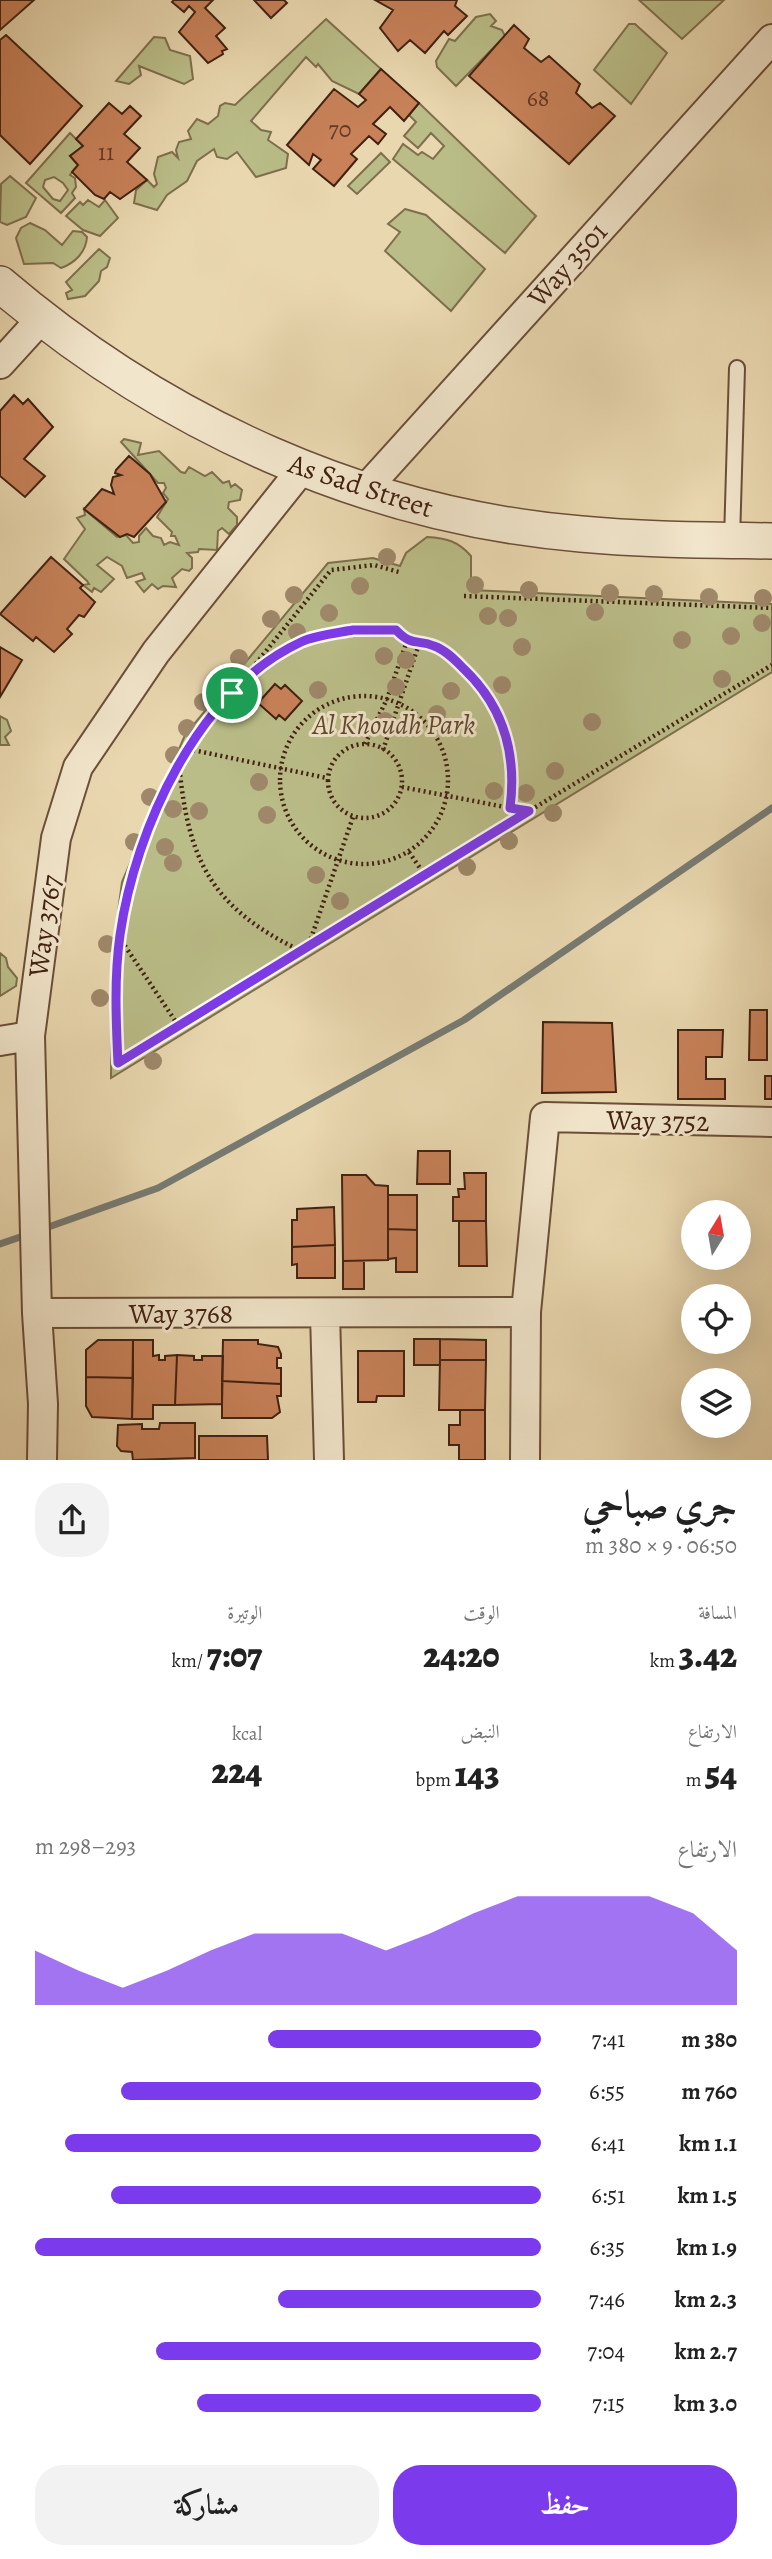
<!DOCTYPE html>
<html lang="ar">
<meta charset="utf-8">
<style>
:root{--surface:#fff;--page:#f2f2f2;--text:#222;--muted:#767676;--accent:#7c3aed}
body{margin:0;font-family:Alegreya,Amiri,serif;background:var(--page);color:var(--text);direction:rtl;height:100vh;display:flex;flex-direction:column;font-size:26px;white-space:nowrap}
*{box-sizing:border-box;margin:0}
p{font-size:23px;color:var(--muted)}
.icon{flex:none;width:38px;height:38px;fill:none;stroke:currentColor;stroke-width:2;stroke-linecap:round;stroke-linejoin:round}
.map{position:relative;height:1460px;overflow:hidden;direction:ltr}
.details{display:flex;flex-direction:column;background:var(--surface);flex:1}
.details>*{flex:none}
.needle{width:46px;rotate:11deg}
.controls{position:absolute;left:681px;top:1200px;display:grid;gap:14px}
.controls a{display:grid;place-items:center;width:70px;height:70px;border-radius:50%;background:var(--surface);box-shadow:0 7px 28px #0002;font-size:35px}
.pin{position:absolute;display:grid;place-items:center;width:60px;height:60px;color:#fff;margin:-30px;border:4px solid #fff;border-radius:50%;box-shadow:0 2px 7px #0007}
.round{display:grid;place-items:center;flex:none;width:74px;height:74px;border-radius:28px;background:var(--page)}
.headline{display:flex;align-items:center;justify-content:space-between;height:119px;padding:0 35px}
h1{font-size:38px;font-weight:800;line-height:52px}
.metrics{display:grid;grid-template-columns:repeat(3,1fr);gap:10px;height:119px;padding:7px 35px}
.metrics div{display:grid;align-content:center}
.metrics b{font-size:35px;font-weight:800}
.metrics small{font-size:19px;font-weight:400}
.metrics p{font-size:19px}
.chart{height:196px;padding:14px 35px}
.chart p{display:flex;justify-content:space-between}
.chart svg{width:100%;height:126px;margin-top:7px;fill:var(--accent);opacity:.7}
.button{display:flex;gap:14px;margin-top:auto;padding:14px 35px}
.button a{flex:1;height:80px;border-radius:28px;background:var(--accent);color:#fff;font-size:28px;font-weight:800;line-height:80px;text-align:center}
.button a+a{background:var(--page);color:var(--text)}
ul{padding:0 35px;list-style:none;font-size:23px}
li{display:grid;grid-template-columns:112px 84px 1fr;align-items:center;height:52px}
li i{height:18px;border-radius:9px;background:var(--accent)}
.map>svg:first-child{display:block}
.green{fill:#babd88;stroke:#7e6f4d;stroke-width:2;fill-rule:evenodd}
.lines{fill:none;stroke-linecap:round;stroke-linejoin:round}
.stream{stroke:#777b73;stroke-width:7}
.building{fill:#c88159;stroke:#422112;stroke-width:2}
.service-casing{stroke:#6c4e39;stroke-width:18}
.minor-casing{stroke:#6c4e39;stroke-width:32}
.tertiary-casing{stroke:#6c4e39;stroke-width:38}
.path{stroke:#422112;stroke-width:4.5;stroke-dasharray:2 3.5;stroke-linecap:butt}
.service{stroke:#f1e5cb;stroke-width:14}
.minor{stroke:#f1e5cb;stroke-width:28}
.tertiary{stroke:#f1e5cb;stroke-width:35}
.tree{fill:#9e8869}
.route-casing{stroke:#fff;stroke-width:14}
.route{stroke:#7c3aed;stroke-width:9}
.labels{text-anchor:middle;stroke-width:6;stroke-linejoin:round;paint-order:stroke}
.number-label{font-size:24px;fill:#643924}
.street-label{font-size:28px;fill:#422112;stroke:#f1e5cb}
.park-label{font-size:28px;font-style:italic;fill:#604830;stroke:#f1e5cb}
</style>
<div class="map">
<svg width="772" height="1460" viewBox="0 0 772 1460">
<rect width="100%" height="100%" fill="#e9d7af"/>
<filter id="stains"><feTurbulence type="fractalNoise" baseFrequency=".00286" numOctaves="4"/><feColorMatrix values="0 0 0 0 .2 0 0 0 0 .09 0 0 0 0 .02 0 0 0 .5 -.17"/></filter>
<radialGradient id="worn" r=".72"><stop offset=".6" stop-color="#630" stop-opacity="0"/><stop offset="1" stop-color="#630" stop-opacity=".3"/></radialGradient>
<path class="green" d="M 639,0 L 724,0 L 682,39 Z
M 490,14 L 496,21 L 491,26 L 502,30 L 505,36 L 456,86 L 437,67 L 436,61 L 449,39 L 455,41 L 476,17 Z
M 326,19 L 381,69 L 359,94 L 332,81 L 318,64 L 316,67 L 306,57 L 251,121 L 261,130 L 271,132 L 268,140 L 288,154 L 286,168 L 256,177 L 237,152 L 227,159 L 217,157 L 214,149 L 197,161 L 187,181 L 167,195 L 157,210 L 134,203 L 136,190 L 147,180 L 154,187 L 157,184 L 154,174 L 158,157 L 172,152 L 178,158 L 176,150 L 179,142 L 191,139 L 188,131 L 197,119 L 208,124 L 218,116 L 220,106 L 225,103 L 235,105 Z
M 629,24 L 635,24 L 667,53 L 631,104 L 594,70 Z
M 154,37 L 165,38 L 170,50 L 190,56 L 193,79 L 184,84 L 139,66 L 141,75 L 129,84 L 116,81 Z
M 419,103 L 536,216 L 505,253 L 393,159 L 403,144 L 418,155 L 422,152 L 433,159 L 444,146 L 431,133 L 418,148 L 404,136 L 416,122 L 409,115 Z
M 70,133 L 83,146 L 70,156 L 78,165 L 70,175 L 75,178 L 76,187 L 72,193 L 75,198 L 61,213 L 26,183 ZM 54,177 L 63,183 L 68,190 L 60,201 L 53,199 L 43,187 L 45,180 Z
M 381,153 L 390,162 L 357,194 L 348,186 Z
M 10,176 L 36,198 L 26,217 L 7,225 L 0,222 L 1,184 Z
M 88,200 L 99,207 L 105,200 L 118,218 L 100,236 L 83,230 L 66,216 L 80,202 L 83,205 Z
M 405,209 L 426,215 L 485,269 L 451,311 L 385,251 L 400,232 L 388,224 Z
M 30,223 L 45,230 L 62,245 L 73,231 L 82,232 L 87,237 C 86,252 75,263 61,268 L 53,263 L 24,264 L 16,238 L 21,228 Z
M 99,249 L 110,258 L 107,267 L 101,271 L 99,281 L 85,296 L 68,299 L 66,293 L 72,290 L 66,282 Z
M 124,439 L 141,443 L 138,455 L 159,451 L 181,472 L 185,473 L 189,467 L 205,476 L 212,472 L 223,483 L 229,481 L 231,487 L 235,484 L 242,490 L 240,500 L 229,502 L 228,508 L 237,517 L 237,525 L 229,534 L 222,528 L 218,531 L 217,550 L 199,549 L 198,552 L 187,553 L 192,558 L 192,568 L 189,571 L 182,569 L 172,578 L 176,587 L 163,586 L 158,589 L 152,584 L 144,592 L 136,582 L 145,579 L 142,573 L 127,578 L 122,566 L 107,557 L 97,565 L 114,579 L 101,592 L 94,588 L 92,592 L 83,585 L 89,584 L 87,581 L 64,559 L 85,529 L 77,518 L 85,515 L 84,509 L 117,537 L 126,535 L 133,543 L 139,542 L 139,536 L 146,528 L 153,536 L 161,538 L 164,545 L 170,542 L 179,545 L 175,536 L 171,536 L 172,532 L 157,517 L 168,499 L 163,493 L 166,488 L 164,483 L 158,483 L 121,442 Z
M 427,537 C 446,538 458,541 471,556 L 471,590 L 772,604 L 772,672 L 111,1078 L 112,957 L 122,882 L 185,735 L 328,563 L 373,558 L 400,566 L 406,553 Z
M 0,716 L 7,720 L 11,731 L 5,737 L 9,745 L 0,745 Z
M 0,953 L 6,958 L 8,967 L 17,978 L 16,986 L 0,996 Z"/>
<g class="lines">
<path class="stream" d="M 40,1230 L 158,1188 L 464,1020 L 772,808
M 0,1244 L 29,1234"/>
</g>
<path class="building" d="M 0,0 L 34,0 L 0,30 Z
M 174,0 L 213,0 L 205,8 L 225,28 L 216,36 L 227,49 L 222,51 L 223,54 L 208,63 L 179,32 L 195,12 L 189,6 L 184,12 L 172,2 Z
M 254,0 L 284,0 L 287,3 L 271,18 Z
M 375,0 L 457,0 L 455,6 L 467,16 L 448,35 L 444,31 L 425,53 L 410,40 L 398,51 L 380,28 L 393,10 Z
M 514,25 L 529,39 L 524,48 L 541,62 L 549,56 L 580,84 L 576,93 L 592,108 L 600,103 L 615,116 L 569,164 L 469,76 Z
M 6,35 L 82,106 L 30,164 L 0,135 L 0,40 Z
M 381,69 L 419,103 L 404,121 L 390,107 L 373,124 L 386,134 L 378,144 L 369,136 L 351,154 L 357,159 L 334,186 L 313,169 L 321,160 L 313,154 L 309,165 L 287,145 L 334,89 L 358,107 L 366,100 L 359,94 Z
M 109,103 L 122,114 L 130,106 L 141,116 L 124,134 L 140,148 L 127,162 L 147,180 L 120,199 L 110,192 L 104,199 L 95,195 L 72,172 L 78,165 L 70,156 L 83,146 L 76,139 Z
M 14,395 L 23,404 L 28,399 L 53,427 L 24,459 L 45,476 L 25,497 L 0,476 L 0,411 Z
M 129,456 L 150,474 L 166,502 L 134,537 L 127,534 L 120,537 L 84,509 L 102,489 L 114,494 L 111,485 L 113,477 L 121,475 L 115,473 L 116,470 Z
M 51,557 L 83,585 L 80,588 L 95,602 L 84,617 L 79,615 L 67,629 L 72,634 L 54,652 L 36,637 L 33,641 L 0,614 Z
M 0,647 L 22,660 L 0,697 Z
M 275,684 L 281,689 L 285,685 L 302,701 L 285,720 L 279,715 L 276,719 L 258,703 Z
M 750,1010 L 767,1010 L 767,1060 L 749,1060 Z
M 543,1022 L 612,1023 L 616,1092 L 542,1093 Z
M 678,1030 L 723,1030 L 722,1057 L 706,1057 L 706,1079 L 725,1079 L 725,1099 L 678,1099 Z
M 765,1076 L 772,1076 L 772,1099 L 765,1099 Z
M 418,1151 L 450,1151 L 450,1184 L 417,1184 Z
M 464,1173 L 486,1173 L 486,1221 L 453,1221 L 453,1197 L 459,1197 L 458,1189 L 465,1189 Z
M 342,1175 L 366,1175 L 375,1185 L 388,1186 L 388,1260 L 343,1261 Z
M 388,1195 L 417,1195 L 417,1230 L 388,1229 Z
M 334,1207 L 335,1245 L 292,1247 L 292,1220 L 297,1220 L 297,1209 Z
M 459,1221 L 486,1221 L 487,1266 L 459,1266 Z
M 388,1229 L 417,1230 L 417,1272 L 396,1272 L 396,1258 L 388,1259 Z
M 335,1245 L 335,1278 L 297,1278 L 297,1264 L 292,1265 L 292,1247 Z
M 343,1261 L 364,1261 L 364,1289 L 343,1289 Z
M 414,1339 L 440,1339 L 440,1365 L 414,1365 Z
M 440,1339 L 486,1340 L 486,1360 L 440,1360 Z
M 98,1340 L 133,1340 L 133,1378 L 86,1377 L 86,1350 Z
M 133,1340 L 153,1340 L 153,1356 L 159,1355 L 159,1360 L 165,1360 L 165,1356 L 177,1355 L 175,1405 L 153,1405 L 153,1419 L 132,1419 Z
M 223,1340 L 258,1340 L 258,1344 L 278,1347 L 281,1354 L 281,1358 L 277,1358 L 277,1368 L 281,1368 L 281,1384 L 222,1381 Z
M 358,1351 L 404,1351 L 404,1396 L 377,1396 L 376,1402 L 358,1402 Z
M 177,1355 L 194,1356 L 194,1360 L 202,1360 L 202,1356 L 223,1356 L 222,1404 L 175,1405 Z
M 440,1360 L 486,1360 L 485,1410 L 439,1410 Z
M 86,1377 L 133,1378 L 132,1419 L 92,1417 L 86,1406 Z
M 222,1381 L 281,1384 L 281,1396 L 277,1396 L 280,1412 L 272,1418 L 222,1418 Z
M 460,1410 L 485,1410 L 485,1460 L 459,1460 L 459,1445 L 449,1445 L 449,1425 L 460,1425 Z
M 160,1423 L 195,1423 L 195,1458 L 133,1460 L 132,1452 L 121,1451 L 117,1446 L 118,1425 L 142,1424 L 142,1429 L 159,1429 Z
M 199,1436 L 267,1436 L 268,1460 L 199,1460 Z"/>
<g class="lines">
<defs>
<path id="service" d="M 732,540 L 737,368"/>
<path id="minor" d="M 0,364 L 41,319
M 363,492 L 772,39
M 0,1041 L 30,1036
M 37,1313 L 526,1312
M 325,1313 L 329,1460
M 42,1460 L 43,1404 L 37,1313 L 30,1036 L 56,838 L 78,767 L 156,652 L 302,469
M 525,1460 L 526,1312 L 545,1117 L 772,1122"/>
<path id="tertiary" d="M 0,284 C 164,424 365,516 581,534 C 644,540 708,540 772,541"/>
</defs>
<use href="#service" class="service-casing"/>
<use href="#minor" class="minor-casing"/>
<use href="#tertiary" class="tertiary-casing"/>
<path class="path" d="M 464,596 L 772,608
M 242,681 L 331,570 L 374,565 L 399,572
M280 780a84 84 0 1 1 168 0a84 84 0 1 1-168 0Z
M328 781a37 37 0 1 1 74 0a37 37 0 1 1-74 0Z
M 365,744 L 387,699 L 407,641
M 188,749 L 327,778
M 383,750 L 419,644
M 179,764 C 188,860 211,907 299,950
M 402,787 L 510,808
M 409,852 L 424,874
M 119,937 C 139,827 194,694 301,642 C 329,628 366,630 396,630 C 412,647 418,639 435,646 C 446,650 456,661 464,669 C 504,707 517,754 510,808 L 529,811 L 772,665
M 309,944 L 353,817
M 178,1025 L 119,937 L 115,1014 L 118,1063 L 528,811"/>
<use href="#service" class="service"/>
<use href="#minor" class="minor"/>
<use href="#tertiary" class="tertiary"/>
</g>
<g class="tree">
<circle cx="387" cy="557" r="9"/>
<circle cx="475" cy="585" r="9"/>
<circle cx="360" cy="586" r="9"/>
<circle cx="529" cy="590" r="9"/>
<circle cx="610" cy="593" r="9"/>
<circle cx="654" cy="594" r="9"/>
<circle cx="294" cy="595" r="9"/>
<circle cx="709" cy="597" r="9"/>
<circle cx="763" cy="598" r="9"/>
<circle cx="595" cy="612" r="9"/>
<circle cx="329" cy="613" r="9"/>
<circle cx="488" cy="616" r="9"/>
<circle cx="508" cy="618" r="9"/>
<circle cx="271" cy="619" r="9"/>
<circle cx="762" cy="623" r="9"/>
<circle cx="297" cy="632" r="9"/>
<circle cx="731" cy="636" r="9"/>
<circle cx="682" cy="640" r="9"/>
<circle cx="522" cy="647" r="9"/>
<circle cx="384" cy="656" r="9"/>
<circle cx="239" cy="658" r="9"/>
<circle cx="406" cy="660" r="9"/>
<circle cx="722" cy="679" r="9"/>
<circle cx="502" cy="685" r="9"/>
<circle cx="396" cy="687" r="9"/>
<circle cx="318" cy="690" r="9"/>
<circle cx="451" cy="691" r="9"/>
<circle cx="203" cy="702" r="9"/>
<circle cx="437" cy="714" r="9"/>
<circle cx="385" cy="721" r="9"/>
<circle cx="592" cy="722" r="9"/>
<circle cx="187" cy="728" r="9"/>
<circle cx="174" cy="755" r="9"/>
<circle cx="555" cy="771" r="9"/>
<circle cx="259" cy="782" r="9"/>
<circle cx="494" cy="791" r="9"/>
<circle cx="526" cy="793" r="9"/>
<circle cx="150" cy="797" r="9"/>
<circle cx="173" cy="809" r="9"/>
<circle cx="199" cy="811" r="9"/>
<circle cx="553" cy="813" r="9"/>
<circle cx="267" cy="815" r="9"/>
<circle cx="509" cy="841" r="9"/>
<circle cx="134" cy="842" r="9"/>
<circle cx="165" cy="847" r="9"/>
<circle cx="173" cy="863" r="9"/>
<circle cx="467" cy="867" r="9"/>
<circle cx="316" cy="875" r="9"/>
<circle cx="340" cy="901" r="9"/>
<circle cx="107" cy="944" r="9"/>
<circle cx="100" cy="998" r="9"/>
<circle cx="153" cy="1061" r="9"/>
</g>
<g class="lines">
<defs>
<path id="route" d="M 353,630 L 396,630 C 412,647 418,639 434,646 C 446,650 456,661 464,669 C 504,707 517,754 510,808 L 529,811 L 118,1063 C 116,1021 114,978 120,935 C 135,829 198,690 301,642 C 316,635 337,633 353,630 Z"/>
</defs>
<use href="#route" class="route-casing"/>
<use href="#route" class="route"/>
</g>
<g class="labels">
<g class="number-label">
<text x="538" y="106">68</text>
<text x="340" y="137">70</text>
<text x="106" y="160">11</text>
</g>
<g class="street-label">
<text transform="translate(567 264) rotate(-48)" y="10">Way 3501</text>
<text transform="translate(361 485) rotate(18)" y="10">As Sad Street</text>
<text transform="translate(44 926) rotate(-82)" y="10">Way 3767</text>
<text transform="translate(658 1120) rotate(1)" y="10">Way 3752</text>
<text x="181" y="1323">Way 3768</text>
</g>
<g class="park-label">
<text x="394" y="734">Al Khoudh Park</text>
</g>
</g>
<rect width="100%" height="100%" filter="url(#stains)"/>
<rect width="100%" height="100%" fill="url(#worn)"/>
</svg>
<div class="controls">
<a><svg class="needle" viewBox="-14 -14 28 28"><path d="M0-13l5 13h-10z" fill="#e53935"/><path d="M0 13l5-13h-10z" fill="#767676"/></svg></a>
<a><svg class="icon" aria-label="locate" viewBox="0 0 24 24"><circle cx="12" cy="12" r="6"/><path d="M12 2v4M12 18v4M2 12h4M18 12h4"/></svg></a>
<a><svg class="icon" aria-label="layers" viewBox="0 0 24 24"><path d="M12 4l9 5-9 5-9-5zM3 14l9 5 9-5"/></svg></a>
</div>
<div class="pin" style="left:232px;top:693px;background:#1e9e55"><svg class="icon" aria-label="arrive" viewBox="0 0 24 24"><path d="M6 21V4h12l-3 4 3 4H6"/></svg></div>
</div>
<section class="details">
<div class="headline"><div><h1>جري صباحي</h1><p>06:50 · 9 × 380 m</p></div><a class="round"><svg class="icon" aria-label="share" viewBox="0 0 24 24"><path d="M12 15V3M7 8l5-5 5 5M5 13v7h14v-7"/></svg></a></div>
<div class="metrics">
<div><p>المسافة</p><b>3.42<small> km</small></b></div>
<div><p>الوقت</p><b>24:20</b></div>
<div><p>الوتيرة</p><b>7:07<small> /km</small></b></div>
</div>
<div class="metrics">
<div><p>الارتفاع</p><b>54<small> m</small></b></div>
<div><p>النبض</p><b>143<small> bpm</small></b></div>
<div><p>kcal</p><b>224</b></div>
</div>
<div class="chart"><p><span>الارتفاع</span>293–298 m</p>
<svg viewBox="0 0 160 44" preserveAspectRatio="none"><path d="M0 44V25L10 32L20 38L30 32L40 25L50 19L60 19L70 19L80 25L90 19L100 12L110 6L120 6L130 6L140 6L150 12L160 25V44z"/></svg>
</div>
<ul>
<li><b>380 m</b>7:41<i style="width:54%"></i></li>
<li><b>760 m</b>6:55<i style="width:83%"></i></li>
<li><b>1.1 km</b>6:41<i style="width:94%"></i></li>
<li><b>1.5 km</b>6:51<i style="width:85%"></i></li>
<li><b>1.9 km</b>6:35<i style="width:100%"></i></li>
<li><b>2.3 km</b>7:46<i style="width:52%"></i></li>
<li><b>2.7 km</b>7:04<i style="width:76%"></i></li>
<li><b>3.0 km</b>7:15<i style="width:68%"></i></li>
</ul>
<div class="button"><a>حفظ</a><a>مشاركة</a></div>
</section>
